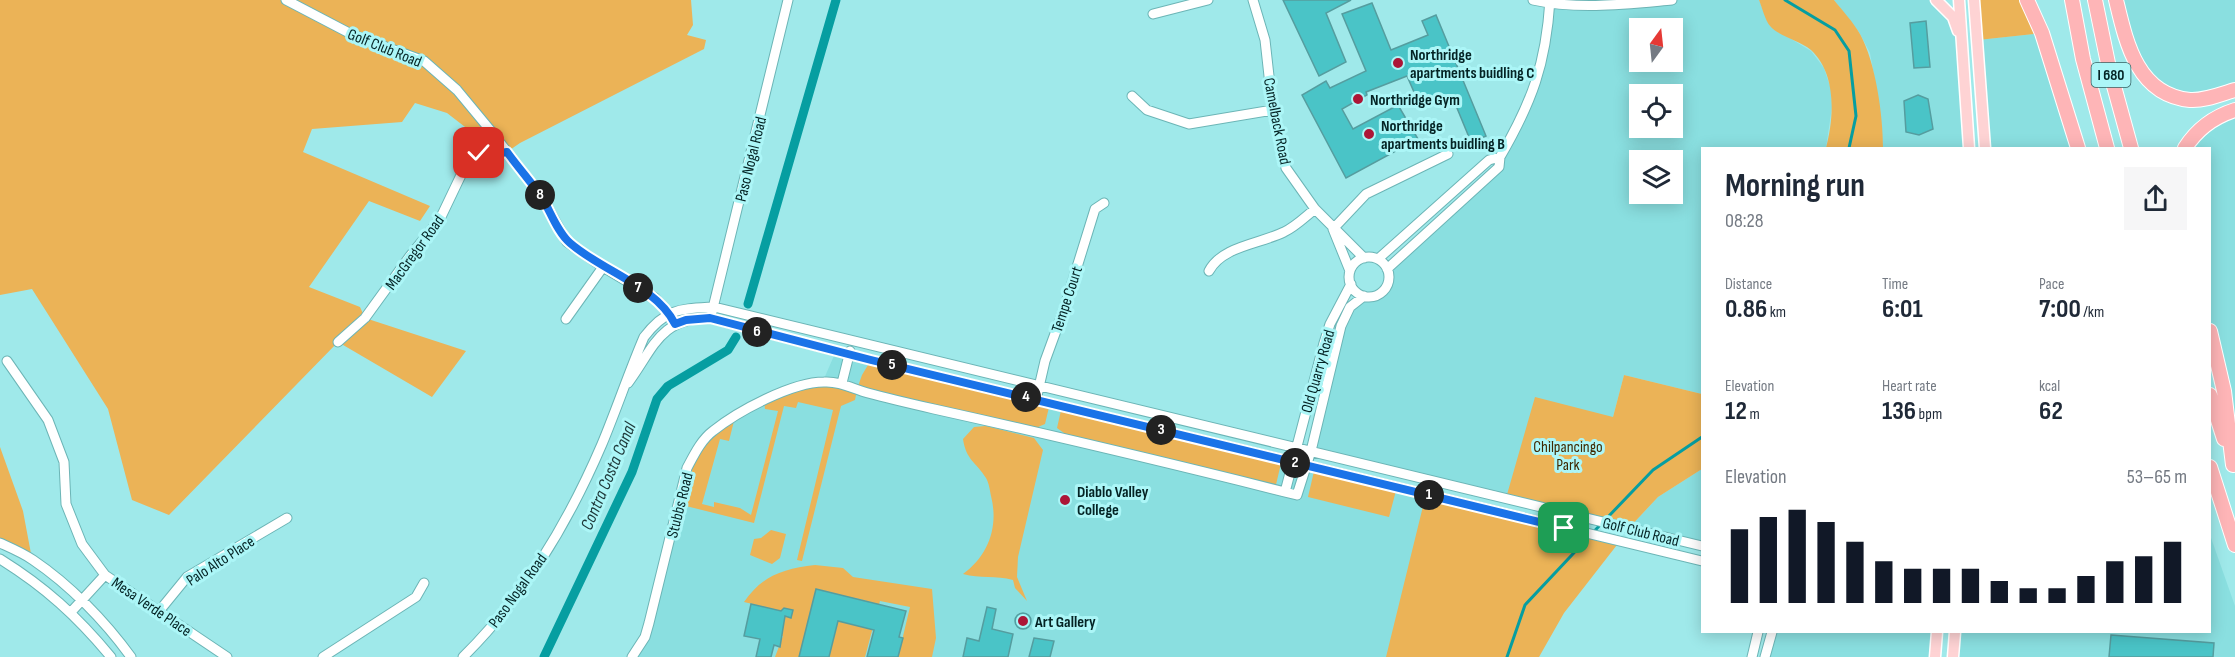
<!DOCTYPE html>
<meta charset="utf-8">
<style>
:root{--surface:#fff;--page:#f6f6f7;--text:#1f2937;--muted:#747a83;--accent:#111827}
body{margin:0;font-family:"Sofia Sans Condensed",sans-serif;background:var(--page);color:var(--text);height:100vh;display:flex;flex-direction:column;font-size:22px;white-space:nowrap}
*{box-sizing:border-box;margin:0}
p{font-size:20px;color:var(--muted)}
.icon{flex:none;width:33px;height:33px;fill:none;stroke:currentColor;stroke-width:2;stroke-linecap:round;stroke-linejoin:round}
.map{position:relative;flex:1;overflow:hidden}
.details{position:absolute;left:1701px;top:147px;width:510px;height:486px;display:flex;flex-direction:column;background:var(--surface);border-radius:0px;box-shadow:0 3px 15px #0003}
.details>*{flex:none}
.needle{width:39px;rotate:15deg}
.buttons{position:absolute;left:1629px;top:18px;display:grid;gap:12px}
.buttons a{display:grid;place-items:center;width:54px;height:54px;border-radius:0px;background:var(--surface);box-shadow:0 3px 15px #0003;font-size:30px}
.pin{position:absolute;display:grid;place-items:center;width:51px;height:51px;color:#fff;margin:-26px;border-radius:12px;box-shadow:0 3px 9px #0006}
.km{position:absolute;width:30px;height:30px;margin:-15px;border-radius:50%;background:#222;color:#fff;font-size:16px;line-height:30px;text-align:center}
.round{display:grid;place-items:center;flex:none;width:63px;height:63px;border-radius:0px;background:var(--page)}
.head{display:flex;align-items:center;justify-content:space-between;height:102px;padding:0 24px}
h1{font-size:33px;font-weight:700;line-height:45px}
.figures{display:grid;grid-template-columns:repeat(3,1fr);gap:9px;height:102px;padding:6px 24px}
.figures div{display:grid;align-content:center}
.figures b{font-size:26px;font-weight:700}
.figures small{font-size:16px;font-weight:400}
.figures p{font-size:16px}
.chart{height:168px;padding:12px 24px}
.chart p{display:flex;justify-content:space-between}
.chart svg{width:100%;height:108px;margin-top:6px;stroke:var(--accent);stroke-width:6}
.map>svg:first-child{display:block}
.built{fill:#8adfe0;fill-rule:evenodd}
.green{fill:#ebb357;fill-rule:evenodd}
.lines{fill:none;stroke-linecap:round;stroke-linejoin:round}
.stream{stroke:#069ea1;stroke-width:3}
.canal{stroke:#069ea1;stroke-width:9}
.building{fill:#4ac4c7;stroke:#559d9f;stroke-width:1.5}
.minor-casing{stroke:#6cb5b6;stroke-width:11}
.major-casing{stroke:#fff;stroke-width:13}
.highway-casing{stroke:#fff;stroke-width:16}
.minor{stroke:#fff;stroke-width:9}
.major{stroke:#fed3d4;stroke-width:10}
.highway{stroke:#feb5b7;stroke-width:14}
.route-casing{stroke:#fff;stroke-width:12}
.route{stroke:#1a73e8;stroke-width:8}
.poi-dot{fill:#ac1637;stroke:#acf6f7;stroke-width:2}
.labels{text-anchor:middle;stroke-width:6;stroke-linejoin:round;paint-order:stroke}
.shield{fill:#acf6f7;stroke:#366263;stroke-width:1.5}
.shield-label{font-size:15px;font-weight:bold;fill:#042324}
.street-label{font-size:16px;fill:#042324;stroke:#acf6f7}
.poi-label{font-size:16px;font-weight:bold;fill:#042324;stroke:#acf6f7;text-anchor:start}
.park-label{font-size:16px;fill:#3f2800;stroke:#acf6f7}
.water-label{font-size:18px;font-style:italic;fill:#1e3839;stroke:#acf6f7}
</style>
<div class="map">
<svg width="2235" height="657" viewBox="0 0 2235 657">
<rect width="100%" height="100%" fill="#9fe9ea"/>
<path class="built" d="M 1674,0 L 1759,0 L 1770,26 L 1811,51 L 1824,68 L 1831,89 L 1832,107 L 1826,148 L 1702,148 L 1702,394 L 1624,375 L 1613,417 L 1506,498 L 1311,451 L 1341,326 L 1364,296 L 1376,296 L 1385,289 L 1389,281 L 1387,269 L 1498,167 L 1534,91 L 1550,4 ZM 1640,28 L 1672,28 L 1672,62 L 1640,62 ZM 1640,94 L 1672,94 L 1672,128 L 1640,128 ZM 1640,160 L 1672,160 L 1672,194 L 1640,194 Z
M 1834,0 L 1936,0 L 1963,42 L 1969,148 L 1883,148 L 1878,98 L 1870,53 L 1859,32 Z
M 2116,0 L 2235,0 L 2235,90 L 2190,100 L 2147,78 Z
M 2042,33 L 2078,148 L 1985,148 L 1978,40 Z
M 2235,110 L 2235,472 L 2210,331 L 2210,148 L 2185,148 Z
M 836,351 L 1569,529 L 1499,657 L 632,657 L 640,646 L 687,468 L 712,432 L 764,401 L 823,381 Z
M 1702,469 L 1702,546 L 1629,528 L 1658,497 Z
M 2210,535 L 2235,606 L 2235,657 L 1953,657 L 1955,632 L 2210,632 Z
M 1772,632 L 1937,632 L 1935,657 L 1765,657 Z"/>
<path class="green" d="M 0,0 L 691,0 L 693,25 L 687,35 L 706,40 L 704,49 L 520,143 L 507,152 L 491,132 L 486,137 L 482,132 L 478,137 L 447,113 L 415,103 L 402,122 L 312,129 L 303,152 L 430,206 L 420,221 L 369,201 L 309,287 L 360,307 L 365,318 L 466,351 L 432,397 L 338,342 L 169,515 L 132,500 L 108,409 L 32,289 L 0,295 Z
M 1759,0 L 1834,0 C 1843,11 1853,22 1860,34 C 1876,63 1883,116 1883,148 L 1826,148 C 1834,118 1837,74 1811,50 C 1799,40 1780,37 1770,26 C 1765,20 1762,7 1759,0 Z
M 1974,0 L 2027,0 L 2042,33 L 1978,40 Z
M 871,360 L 1050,403 L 1045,424 L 1031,430 L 857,390 L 855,400 L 841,406 L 802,561 L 797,560 L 833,410 L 798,402 L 796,408 L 784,406 L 754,523 L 678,504 L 697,449 L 735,417 L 729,441 L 720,439 L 702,504 L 714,507 L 714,502 L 740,508 L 751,515 L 778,411 L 765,409 L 764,401 L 823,381 L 857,389 L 862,375 Z
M 1624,375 L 1702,394 L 1702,469 L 1658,497 L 1629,528 L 1506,498 L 1535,397 L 1613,417 Z
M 1062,406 L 1282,459 L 1275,489 L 1078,443 L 1057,428 Z
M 986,426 L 1034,438 L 1043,450 L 1018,557 L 1017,577 L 1027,601 L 1015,588 L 1013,580 C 996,575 980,579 963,574 C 988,556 999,527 991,496 C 990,491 989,483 986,478 C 976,462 966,460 963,439 L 974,427 Z
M 0,447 L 23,511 L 32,559 L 0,543 Z
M 1315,467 L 1397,487 L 1389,517 L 1308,497 Z
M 1426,494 L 1620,541 L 1564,613 L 1539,657 L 1386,657 Z
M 771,530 L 786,534 L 780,558 L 772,564 L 750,555 L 754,539 L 761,538 Z
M 815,565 L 843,568 L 853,577 L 932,589 L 936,638 L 932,657 L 898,657 L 910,607 L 880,601 L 865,657 L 829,657 L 845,596 L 817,589 L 799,657 L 775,657 L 783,636 L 780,635 L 785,616 L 791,618 L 793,610 L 784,608 L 781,611 L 744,602 C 763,575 783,569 815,565 ZM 855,598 L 870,602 L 864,628 L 849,623 Z"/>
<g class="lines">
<path class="stream" d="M 1785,0 L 1835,30 L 1849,51 L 1856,116 L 1849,148
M 1606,519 L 1653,470 L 1702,437
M 1507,657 L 1525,605 L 1601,524"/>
<path class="canal" d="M 748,304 L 836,0
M 544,657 L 632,472 L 657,399 L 668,386 L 728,350 L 736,337"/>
</g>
<path class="building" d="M 1283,0 L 1351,0 L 1326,13 L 1346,62 L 1319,76 Z
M 1372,3 L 1391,50 L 1428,35 L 1422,21 L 1436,15 L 1486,136 L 1471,142 L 1452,96 L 1421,108 L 1407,76 L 1366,92 L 1367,95 L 1342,109 L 1353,129 L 1398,105 L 1418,139 L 1346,178 L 1302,95 L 1326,81 L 1330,88 L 1366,71 L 1342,14 Z
M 1926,21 L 1930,67 L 1914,68 L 1910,23 Z
M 1918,95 L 1928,99 L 1933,129 L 1919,135 L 1906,132 L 1904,101 Z
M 816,589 L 906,611 L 899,637 L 903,638 L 898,657 L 867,657 L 874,630 L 838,621 L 829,657 L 799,657 Z
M 751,604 L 781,611 L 784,608 L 793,610 L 791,618 L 785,616 L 780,647 L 774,645 L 771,657 L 756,657 L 760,639 L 744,636 Z
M 987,607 L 996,609 L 992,629 L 1013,634 L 1008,657 L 963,657 L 967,638 L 979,641 Z
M1015 621a8 8 0 1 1 16 0a8 8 0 1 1-16 0Z
M 2111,635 L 2214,643 L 2213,657 L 2109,657 Z
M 1034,638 L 1054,641 L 1050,657 L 1029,657 Z"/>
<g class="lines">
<defs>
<path id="minor" d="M 286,0 L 353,35 L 424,61 L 457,90 L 491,131 L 541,196 L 567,242 L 603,267 L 655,298 L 671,317
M 1253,0 L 1265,40 L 1272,103 L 1286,168 L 1315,209 L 1364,258
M 1533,0 C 1578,10 1627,4 1672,0
M 1153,14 L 1208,0
M 1132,96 L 1147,110 L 1189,124 L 1273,110
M 491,131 L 479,153 L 489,155 L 507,152
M 1333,229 L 1366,194 L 1448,154
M 1333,229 L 1350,271
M1349 277a20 20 0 1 1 40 0a20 20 0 1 1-40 0Z
M 1378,259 L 1489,160 L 1500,157
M 1387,269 L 1499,167 L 1500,157 C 1532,102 1546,64 1550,0
M 1209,271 C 1222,246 1260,244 1284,232 C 1295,227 1305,217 1315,209
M 712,312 L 788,0
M 566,319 L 603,267
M 338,342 L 365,318 L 410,256 L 440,219 L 462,173 L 479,153
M 7,361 L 48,420 L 64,462 L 66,504 L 82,544 L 105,575 L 227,657
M 628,383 C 654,348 659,318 710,318 L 871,360 L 1702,561
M 842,383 L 850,351
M 1036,400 L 1045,361 L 1064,309 L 1095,209 L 1104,203
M 1285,492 L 1324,343 L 1330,324 L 1351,284
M 0,543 C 11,548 23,553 33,560 C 70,585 105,621 131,657
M 0,559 C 45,587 77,616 111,657
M 160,610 L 187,577 L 287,518
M 71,612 L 105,575
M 323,657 L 416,597 L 424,583
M 463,657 C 523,598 569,521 602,444 C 617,408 629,372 644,337 C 666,308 680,309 714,307 L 1702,546
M 632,657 L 645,637 L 649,623 L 687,468 C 694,455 701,440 713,431 C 738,411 792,382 824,382 C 840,381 853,389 868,393 C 890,399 912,404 934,409 C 1056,436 1177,465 1297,495 L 1311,451 L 1341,326 L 1350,307 L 1364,296
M 1752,657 L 1758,632
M 1765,657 L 1772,632"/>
<path id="major" d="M 1936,0 L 1953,17 L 1958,31
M 1959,0 L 1969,148
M 1974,0 L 1985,148
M 1935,657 L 1937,632
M 1953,657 L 1955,632"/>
<path id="highway" d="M 2027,0 L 2042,33 L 2078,148
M 2072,0 L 2083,59 L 2107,148
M 2095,0 L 2109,68 L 2131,148
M 2116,0 C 2126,42 2137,95 2190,100 C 2205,101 2221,94 2235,90
M 2185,148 C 2197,129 2213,117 2235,110
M 2210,331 L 2224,391 L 2233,465
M 2210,395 L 2224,439
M 2210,467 L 2235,545"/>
</defs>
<use href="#minor" class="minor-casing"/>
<use href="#major" class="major-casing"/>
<use href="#highway" class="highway-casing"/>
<use href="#minor" class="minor"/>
<use href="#major" class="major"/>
<use href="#highway" class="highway"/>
</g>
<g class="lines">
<defs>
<path id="route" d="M 479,153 L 489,155 L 507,152 C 518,167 530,181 541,196 C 550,210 557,232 570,243 C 602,271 656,286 675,324 L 686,320 L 710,318 L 871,360 L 1564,528"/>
</defs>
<use href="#route" class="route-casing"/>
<use href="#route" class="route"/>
</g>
<g class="poi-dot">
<circle cx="1398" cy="63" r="6"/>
<circle cx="1358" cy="99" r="6"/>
<circle cx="1369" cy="134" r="6"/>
<circle cx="1065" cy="500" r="6"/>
<circle cx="1023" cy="621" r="6"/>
</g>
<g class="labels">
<rect class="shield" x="2091.5" y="63" width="39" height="24" rx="4.5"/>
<g class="shield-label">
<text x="2111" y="80">I 680</text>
</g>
<g class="street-label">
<text transform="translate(385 47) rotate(22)" y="6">Golf Club Road</text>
<text transform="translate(1278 121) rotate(79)" y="6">Camelback Road</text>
<text transform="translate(750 159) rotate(-76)" y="6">Paso Nogal Road</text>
<text transform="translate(414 252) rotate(-54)" y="6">MacGregor Road</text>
<text transform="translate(1066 299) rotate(-72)" y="6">Tempe Court</text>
<text transform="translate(1317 371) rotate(-74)" y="6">Old Quarry Road</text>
<text transform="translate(679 505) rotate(-76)" y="6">Stubbs Road</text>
<text transform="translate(1641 531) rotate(14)" y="6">Golf Club Road</text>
<text transform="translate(220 560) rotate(-33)" y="6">Palo Alto Place</text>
<text transform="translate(517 590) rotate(-54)" y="6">Paso Nogal Road</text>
<text transform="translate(152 606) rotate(34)" y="6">Mesa Verde Place</text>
</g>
<g class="poi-label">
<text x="1410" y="60">Northridge<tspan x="1410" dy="18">apartments buidling C</tspan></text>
<text x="1370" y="105">Northridge Gym</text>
<text x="1381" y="131">Northridge<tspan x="1381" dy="18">apartments buidling B</tspan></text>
<text x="1077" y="497">Diablo Valley<tspan x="1077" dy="18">College</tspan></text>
<text x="1035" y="627">Art Gallery</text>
</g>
<g class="park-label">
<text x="1568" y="452">Chilpancingo<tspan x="1568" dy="18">Park</tspan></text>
</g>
<g class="water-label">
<text transform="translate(608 476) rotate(-67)" y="6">Contra Costa Canal</text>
</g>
</g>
</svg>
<div class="buttons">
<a><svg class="needle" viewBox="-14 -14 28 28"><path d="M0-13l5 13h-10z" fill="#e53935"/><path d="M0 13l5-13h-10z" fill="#747a83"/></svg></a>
<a><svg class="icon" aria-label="locate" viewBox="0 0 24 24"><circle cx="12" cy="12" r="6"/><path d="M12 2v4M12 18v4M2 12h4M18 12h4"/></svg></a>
<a><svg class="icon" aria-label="layers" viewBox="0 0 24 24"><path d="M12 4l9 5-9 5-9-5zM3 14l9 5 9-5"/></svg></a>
</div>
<div class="pin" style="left:1564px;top:528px;background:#1e9e55"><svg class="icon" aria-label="arrive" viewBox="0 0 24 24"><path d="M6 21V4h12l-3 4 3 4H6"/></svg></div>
<div class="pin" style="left:479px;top:153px;background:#d93025"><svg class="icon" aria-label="check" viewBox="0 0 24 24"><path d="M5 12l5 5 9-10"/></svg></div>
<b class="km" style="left:1429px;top:495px">1</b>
<b class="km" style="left:1295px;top:463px">2</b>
<b class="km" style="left:1161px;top:430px">3</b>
<b class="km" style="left:1026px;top:397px">4</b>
<b class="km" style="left:892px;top:365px">5</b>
<b class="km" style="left:757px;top:332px">6</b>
<b class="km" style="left:638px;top:288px">7</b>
<b class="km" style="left:540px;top:195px">8</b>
<section class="details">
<div class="head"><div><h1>Morning run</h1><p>08:28</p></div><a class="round"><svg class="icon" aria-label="share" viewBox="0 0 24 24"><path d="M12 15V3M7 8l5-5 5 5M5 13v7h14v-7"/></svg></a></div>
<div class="figures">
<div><p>Distance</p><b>0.86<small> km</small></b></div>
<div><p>Time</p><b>6:01</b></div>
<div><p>Pace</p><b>7:00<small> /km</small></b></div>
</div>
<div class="figures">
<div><p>Elevation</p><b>12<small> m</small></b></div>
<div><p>Heart rate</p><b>136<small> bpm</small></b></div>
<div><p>kcal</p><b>62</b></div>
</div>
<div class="chart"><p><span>Elevation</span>53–65 m</p>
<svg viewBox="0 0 160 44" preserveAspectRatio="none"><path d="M5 44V14M15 44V9M25 44V6M35 44V11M45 44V19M55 44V27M65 44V30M75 44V30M85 44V30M95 44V35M105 44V38M115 44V38M125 44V33M135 44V27M145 44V25M155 44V19"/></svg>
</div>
</section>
</div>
